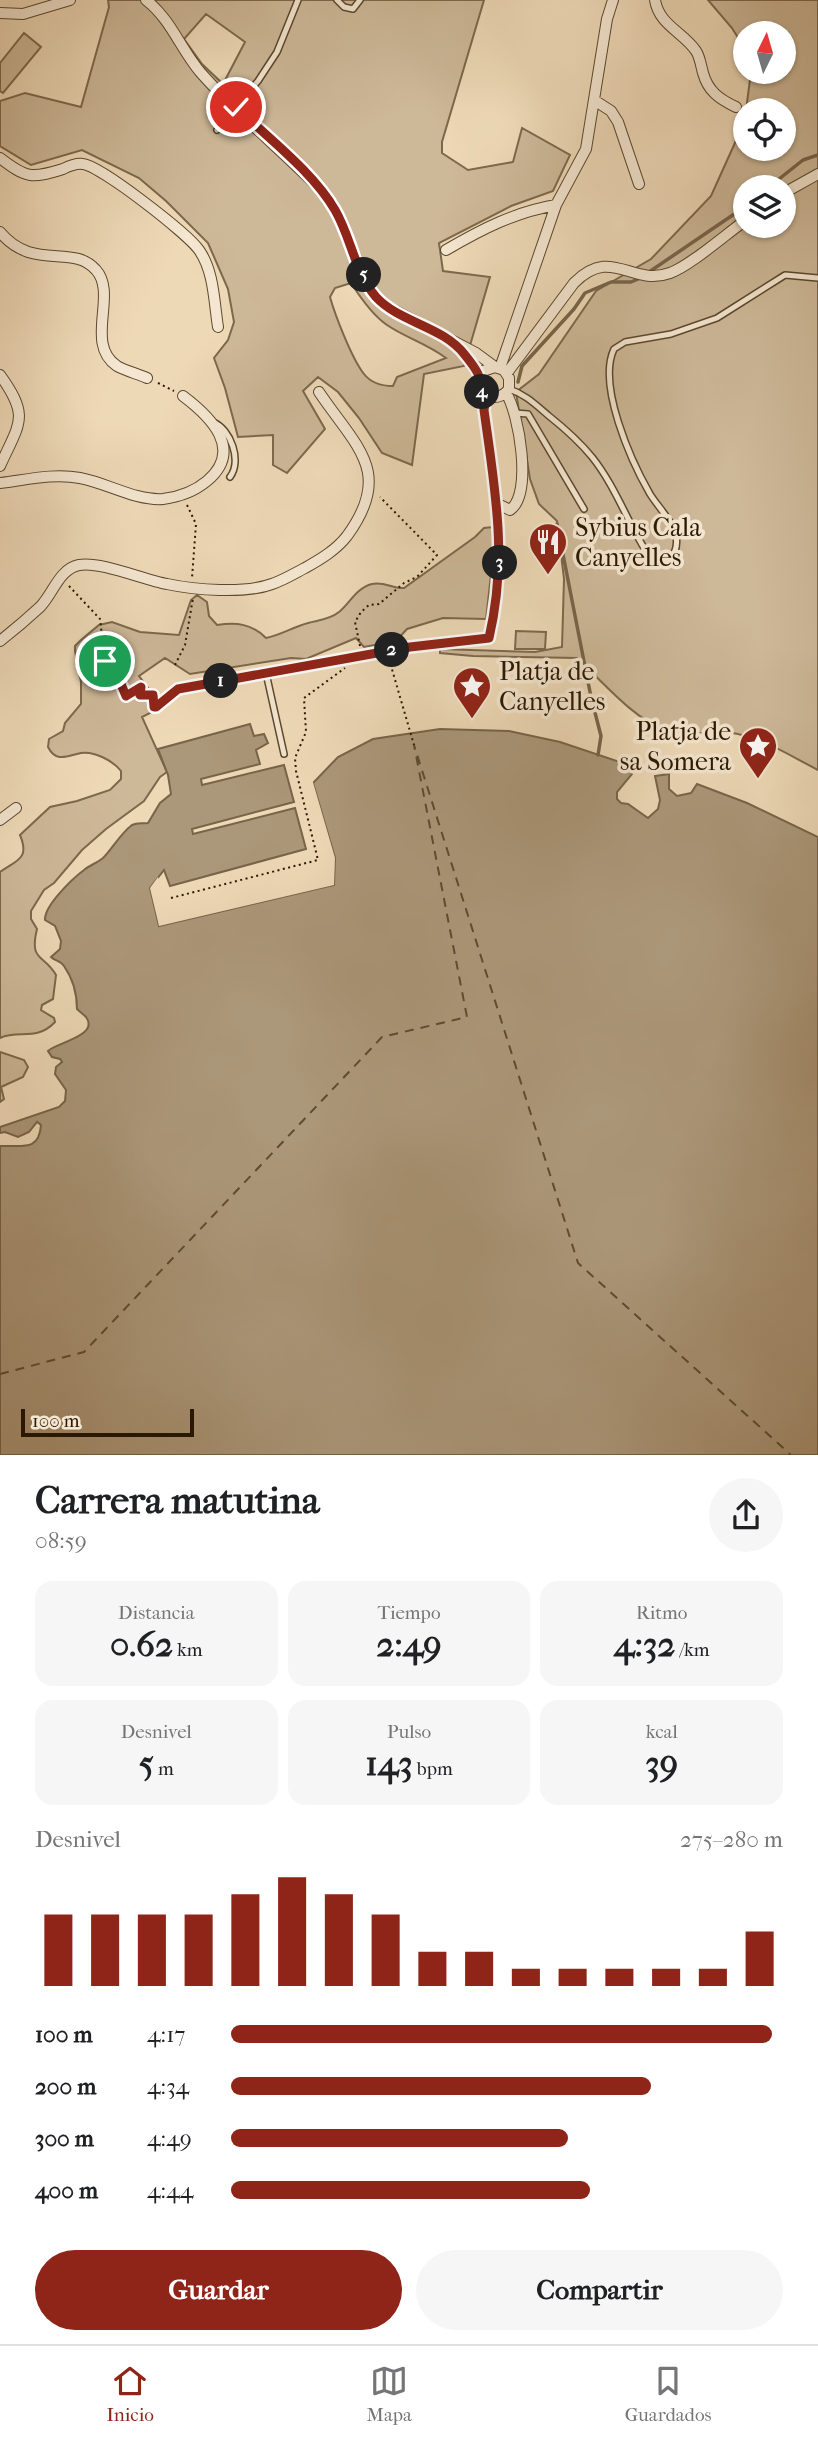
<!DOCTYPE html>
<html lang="es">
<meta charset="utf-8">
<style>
:root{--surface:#fff;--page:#f6f6f6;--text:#202124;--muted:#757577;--line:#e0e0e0;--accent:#8f2418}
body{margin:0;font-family:"IM FELL French Canon",serif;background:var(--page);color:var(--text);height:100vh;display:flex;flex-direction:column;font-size:26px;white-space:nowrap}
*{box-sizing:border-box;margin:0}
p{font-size:23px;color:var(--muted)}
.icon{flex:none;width:38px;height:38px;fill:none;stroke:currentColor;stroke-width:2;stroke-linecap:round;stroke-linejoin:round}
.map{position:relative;height:1455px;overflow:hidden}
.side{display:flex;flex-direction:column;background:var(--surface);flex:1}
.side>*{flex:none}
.needle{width:46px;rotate:5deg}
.controls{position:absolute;left:733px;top:21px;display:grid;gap:14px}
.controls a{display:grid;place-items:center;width:63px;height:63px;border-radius:50%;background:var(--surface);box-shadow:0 2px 5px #0004;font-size:35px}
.scale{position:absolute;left:21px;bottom:18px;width:173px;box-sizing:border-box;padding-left:7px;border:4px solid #2a1801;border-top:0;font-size:19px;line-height:24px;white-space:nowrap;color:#2a1801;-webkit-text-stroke:5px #f4e6d0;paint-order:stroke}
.pin{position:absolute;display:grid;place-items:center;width:60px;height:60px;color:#fff;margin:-30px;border:4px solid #fff;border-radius:50%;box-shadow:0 2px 7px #0007}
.km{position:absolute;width:35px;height:35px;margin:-18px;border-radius:50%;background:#222;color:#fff;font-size:19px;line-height:35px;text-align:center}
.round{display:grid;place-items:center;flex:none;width:74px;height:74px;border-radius:37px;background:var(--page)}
.overview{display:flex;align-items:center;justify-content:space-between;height:119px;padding:0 35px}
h1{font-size:38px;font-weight:700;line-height:52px}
.stats{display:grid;grid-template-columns:repeat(3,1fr);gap:10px;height:119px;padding:7px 35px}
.stats div{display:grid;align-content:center;border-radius:18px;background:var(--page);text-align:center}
.stats b{font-size:35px;font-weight:700}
.stats small{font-size:19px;font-weight:400}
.stats p{font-size:19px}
.chart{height:196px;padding:14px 35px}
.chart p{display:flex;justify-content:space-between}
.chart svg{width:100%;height:126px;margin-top:7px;stroke:var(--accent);stroke-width:6}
.button{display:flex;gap:14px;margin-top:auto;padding:14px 35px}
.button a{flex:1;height:80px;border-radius:42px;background:var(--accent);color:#fff;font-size:28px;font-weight:700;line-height:80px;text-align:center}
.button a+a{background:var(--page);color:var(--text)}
ul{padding:0 35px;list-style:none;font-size:23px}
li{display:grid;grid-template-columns:112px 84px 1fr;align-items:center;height:52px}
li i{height:18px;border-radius:9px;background:var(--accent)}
.tab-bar{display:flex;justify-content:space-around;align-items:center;height:98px;border-top:2px solid var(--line);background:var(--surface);font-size:19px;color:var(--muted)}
.tab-bar a{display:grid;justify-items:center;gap:4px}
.tab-bar .selected{color:var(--accent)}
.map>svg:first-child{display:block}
.green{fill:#cdb898;stroke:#7c684c;stroke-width:2;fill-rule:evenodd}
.water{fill:#ab9779;stroke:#776449;stroke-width:2}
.pier{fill:#eed9b7}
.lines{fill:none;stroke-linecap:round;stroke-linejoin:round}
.stream{stroke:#776449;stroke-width:3.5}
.ferry{stroke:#5e4b31;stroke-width:2;stroke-dasharray:9 7;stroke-linecap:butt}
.lane-casing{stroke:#5b482e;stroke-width:8}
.street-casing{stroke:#5b482e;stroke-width:12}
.path{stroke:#2a1801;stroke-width:2;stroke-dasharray:2 3.5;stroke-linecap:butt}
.lane{stroke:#f4e6d0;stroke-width:5}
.street{stroke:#f4e6d0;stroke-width:10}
.route-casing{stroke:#fff;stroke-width:14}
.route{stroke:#8f2418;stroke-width:9}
.labels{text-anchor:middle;stroke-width:7;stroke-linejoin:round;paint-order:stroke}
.poi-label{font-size:26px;fill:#2a1801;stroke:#f4e6d0;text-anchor:start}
</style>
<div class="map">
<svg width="818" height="1455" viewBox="0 0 818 1455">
<rect width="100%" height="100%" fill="#eed9b7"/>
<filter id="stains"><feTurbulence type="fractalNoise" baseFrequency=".00286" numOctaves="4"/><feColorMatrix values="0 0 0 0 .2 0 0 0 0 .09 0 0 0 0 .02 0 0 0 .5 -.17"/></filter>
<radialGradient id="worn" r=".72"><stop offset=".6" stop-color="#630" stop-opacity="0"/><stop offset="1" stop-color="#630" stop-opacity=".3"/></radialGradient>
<path class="green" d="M 108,0 L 484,0 L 442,142 L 442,153 L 468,170 L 513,162 L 522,128 L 570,155 L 553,191 L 511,206 L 439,243 L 443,271 L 490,277 L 464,366 L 424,374 L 412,465 L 382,453 L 359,418 L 338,392 L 318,377 L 303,391 L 325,429 L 287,473 L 273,465 L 273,435 L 238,437 L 225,388 L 214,358 L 228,340 L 234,322 L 228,289 L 208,243 L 166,201 L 139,178 L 82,150 L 31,165 L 0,146 L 0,101 L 25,93 L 81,107 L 109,7 ZM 206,14 L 245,42 L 223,84 L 202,64 L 184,39 ZM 351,283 C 360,297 372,315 387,325 C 406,338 426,343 446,358 L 397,377 L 393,386 C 381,386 371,383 364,374 C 352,359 335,315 330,297 L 335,288 Z
M 708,0 L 818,0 L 818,770 C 783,752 758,734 718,731 C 695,730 691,743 665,731 C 631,716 604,683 577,658 L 473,656 L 440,653 L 440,649 L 535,652 L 562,647 L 564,579 L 557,521 L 539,504 L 530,479 L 516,392 L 539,374 L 596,291 L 651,259 L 711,196 L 734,145 L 744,121 L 746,111 L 746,149 L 784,149 L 784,110 L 746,110 L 751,72 L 784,72 L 784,33 L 746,33 L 745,49 L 732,28 ZM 746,187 L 784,187 L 784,226 L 746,226 Z
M 24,33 L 41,47 L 3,93 L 0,91 L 0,63 Z
M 493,527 L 494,548 L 486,619 L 443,618 L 407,629 L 396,641 L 364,647 L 356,638 L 306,659 L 291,658 L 190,674 L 165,658 L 139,676 L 154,696 L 156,710 L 142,717 L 167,772 L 160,777 L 144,801 L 106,829 L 82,850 L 54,883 L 44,890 L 31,911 L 31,919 L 37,929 C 29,962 44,954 56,975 L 53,999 L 42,1005 L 41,1010 L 54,1018 L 55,1022 C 36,1042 19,1029 0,1038 L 0,872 C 17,860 30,859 20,835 L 50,807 L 77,801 L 110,790 L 121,779 L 121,771 C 113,761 95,751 81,753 C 67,756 56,763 48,747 L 49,739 L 63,731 L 65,723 L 81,704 L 81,682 L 75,651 L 75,646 L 81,640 L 99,625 L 112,622 L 140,632 L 179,635 L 191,600 L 197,595 L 207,602 L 209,616 L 217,625 C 237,622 252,624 266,638 C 281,635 293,627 308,623 C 318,620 329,620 339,612 C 350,603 356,588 372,584 C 384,581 393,589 404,588 L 475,537 L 484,528 Z
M 516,631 L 546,632 L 545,649 L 515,649 Z
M 0,1052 L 24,1060 L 28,1067 L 23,1077 L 1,1087 L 4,1099 L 0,1102 Z"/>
<path class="water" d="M 250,724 L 254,736 L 264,734 L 268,743 L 256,750 L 260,764 L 201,779 L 202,785 L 284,765 L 294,802 L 192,829 L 193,834 L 295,808 L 306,849 L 170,886 L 164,870 L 150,888 L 159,926 L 334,885 L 335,858 L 313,783 L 338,757 L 373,739 L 440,729 L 509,731 L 560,742 L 623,763 L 632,774 L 617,792 L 617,799 L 621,803 L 628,804 L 648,818 L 658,809 L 660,800 L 655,776 L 669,774 L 669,789 L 677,796 L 691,793 L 697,784 L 747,803 L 818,837 L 818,1455 L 0,1455 L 0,1146 C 22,1145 39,1152 41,1125 L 37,1122 L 29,1132 L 18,1137 L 5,1132 L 0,1133 L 0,1127 L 59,1107 L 65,1101 L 66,1090 L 55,1074 L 56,1067 L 62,1062 L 60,1059 L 52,1057 L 48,1051 C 55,1043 100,1036 86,1017 C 83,1014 80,1012 77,1009 C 77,994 73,979 64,966 C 61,961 55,961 51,957 L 60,949 L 61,941 L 55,926 L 45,920 C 44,906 72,879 84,870 C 90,865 97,863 103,858 C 113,848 120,834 132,825 C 138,822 142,824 148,823 L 160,803 L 171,794 L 168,775 L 158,749 Z"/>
<path class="pier" d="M 312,779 L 335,858 L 334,885 L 159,926 L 150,888 L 158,877 L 159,881 L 153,889 L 161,922 L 331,882 L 331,858 L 310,784 Z"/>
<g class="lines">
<path class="stream" d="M 769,187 L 803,160 L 818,155
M 649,272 L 746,206
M 518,382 L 522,366 L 574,309 L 585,293 L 611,282 L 631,282 L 643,277
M 557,524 L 591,697 L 601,736 L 598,755"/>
<path class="ferry" d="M 0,1374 L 84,1352 L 382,1037 L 467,1017 L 414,745 L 578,1263 L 791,1455"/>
<defs>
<path id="lane" d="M 337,0 L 344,7 L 353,9 L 360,0
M 217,130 L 227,123 L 236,107 L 258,81 L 277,52 L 298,0
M 509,389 C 525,394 536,405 549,416 C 564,428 579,441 592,457 C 616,487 628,524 649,556 L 657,562 L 669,561 C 675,554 678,546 676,536 C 672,520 658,507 650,494 C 631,461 597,385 614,349 L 625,342 L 671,334 L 717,318 L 785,275 L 818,278
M 515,413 L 528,414 L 584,509
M 213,422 C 231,429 242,461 230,477
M 266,673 L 284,754
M 178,689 L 410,647 L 489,638 C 500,593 503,549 496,503"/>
<path id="street" d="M 146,0 C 171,19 181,50 201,73 C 238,115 282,150 321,190 L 336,211 L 366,281 L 376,297 L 390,308 L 476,353 L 495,367 L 504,370 L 509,378 L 509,389 C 499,402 482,399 479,382 L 483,371 L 495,367
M 655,0 C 659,25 683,32 696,51 C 700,57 701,66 703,73 C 708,91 719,99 736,107
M 0,13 L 23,14 L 70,0
M 594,100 L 611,111 L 618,122 L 639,184
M 0,158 C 26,178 31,179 63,169 C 69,166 76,163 83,164 C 101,166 188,234 199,250 C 214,271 214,302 218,327
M 784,193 L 818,174
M 0,232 C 33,272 73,243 96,270 C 118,294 84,344 117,366 C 126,371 138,374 147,378
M 446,250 C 482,229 515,212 556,205
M 457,347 L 465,355 L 480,377
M 500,368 L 556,205 L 586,149 L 607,19 L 613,0
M 507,373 L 574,283 C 612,245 631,287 670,273 C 690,266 726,234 746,220
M 0,375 C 30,417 20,422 0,466
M 486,396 L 484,410 L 496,503 L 510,510 C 533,494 519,413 506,393
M 0,483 C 26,480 53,473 80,478 C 107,483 136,501 163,499 C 179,497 195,491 207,481 C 244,450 211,417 183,396
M 0,641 C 14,630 27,619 40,607 C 53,594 59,569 79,565 C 101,561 144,580 167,584 C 195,590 245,594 272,584 C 284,580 295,573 305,568 C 321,559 336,550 347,536 C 394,472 356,447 319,392
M 0,820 L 16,808"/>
</defs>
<use href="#lane" class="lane-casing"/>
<use href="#street" class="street-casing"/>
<path class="path" d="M 158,383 L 174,391
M 187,505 L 196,524 L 192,578
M 69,586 L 100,619 L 102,636 L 91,649 L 102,667 L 105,661 L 113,665 L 114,669 L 118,667 L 118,677 L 126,696 L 141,686 L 140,695 L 153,695 L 154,707 L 156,707 L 171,695
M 360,646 L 355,622 L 361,612 L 369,605 L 379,604 L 404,583 L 417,577 L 437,555 L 380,497
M 389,659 L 414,745
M 175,665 L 185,645 L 193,598
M 171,898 L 318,860 L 296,771 L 295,758 L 306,732 L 304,698 L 345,668"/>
<use href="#lane" class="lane"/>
<use href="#street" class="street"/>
</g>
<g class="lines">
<defs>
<path id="route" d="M 105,661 L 113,665 L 114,669 L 118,667 L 118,677 L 126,696 L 141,687 L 140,695 L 153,695 L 154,707 L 156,707 L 178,689 L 410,647 L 489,638 C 508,557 495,490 484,410 L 486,396 C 479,389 482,385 479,377 C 478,371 469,360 465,355 C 443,326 400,323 376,297 C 355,273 351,237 335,210 C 313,172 268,138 236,107"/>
</defs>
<use href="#route" class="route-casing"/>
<use href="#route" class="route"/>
</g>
<defs>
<symbol id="restaurant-pin" viewBox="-11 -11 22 30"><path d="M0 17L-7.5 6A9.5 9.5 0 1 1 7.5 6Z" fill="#8f2418" stroke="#f4e6d0"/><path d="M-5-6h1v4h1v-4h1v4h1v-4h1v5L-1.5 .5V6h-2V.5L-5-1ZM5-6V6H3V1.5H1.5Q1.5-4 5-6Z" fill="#fff"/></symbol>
<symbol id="sight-pin" viewBox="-11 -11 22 30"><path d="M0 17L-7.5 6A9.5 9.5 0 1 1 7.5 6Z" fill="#8f2418" stroke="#f4e6d0"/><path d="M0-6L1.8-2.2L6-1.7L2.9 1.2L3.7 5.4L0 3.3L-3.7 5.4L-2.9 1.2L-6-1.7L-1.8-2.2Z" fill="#fff"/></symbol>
</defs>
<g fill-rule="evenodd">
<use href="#restaurant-pin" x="526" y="520" width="44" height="60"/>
<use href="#sight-pin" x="450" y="664" width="44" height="60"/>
<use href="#sight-pin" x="736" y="724" width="44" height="60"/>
</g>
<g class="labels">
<g class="poi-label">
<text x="575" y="536">Sybius Cala<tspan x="575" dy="30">Canyelles</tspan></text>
<text x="499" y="680">Platja de<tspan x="499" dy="30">Canyelles</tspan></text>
<text x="731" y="740" text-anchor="end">Platja de<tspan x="731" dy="30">sa Somera</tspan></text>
</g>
</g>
<rect width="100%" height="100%" filter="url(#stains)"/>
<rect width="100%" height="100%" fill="url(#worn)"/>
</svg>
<div class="controls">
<a><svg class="needle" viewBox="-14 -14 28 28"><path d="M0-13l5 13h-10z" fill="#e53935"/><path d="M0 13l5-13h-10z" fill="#757577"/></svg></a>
<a><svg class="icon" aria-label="locate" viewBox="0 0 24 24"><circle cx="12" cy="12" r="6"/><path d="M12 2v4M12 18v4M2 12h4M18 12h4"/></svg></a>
<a><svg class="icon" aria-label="layers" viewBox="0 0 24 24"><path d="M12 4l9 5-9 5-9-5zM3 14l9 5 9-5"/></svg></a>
</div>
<div class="scale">100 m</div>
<div class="pin" style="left:105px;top:661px;background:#1e9e55"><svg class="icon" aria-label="arrive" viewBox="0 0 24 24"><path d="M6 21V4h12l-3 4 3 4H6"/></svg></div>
<div class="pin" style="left:236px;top:107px;background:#d93025"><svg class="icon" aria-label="check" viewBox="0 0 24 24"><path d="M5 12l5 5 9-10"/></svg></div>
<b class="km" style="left:221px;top:681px">1</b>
<b class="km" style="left:392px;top:650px">2</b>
<b class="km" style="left:500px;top:563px">3</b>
<b class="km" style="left:482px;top:392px">4</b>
<b class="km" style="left:364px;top:275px">5</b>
</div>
<section class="side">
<div class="overview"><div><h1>Carrera matutina</h1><p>08:59</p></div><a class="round"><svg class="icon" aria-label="share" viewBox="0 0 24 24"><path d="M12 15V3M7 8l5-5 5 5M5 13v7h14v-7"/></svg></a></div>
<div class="stats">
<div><p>Distancia</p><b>0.62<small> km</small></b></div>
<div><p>Tiempo</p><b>2:49</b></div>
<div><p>Ritmo</p><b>4:32<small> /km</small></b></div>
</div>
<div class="stats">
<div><p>Desnivel</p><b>5<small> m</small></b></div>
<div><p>Pulso</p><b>143<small> bpm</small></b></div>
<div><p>kcal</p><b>39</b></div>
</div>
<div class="chart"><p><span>Desnivel</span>275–280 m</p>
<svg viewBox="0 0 160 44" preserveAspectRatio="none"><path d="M5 44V19M15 44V19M25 44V19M35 44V19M45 44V12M55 44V6M65 44V12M75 44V19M85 44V32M95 44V32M105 44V38M115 44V38M125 44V38M135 44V38M145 44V38M155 44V25"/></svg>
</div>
<ul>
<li><b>100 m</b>4:17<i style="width:98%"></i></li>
<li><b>200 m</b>4:34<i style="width:76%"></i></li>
<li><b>300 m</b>4:49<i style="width:61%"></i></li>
<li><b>400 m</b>4:44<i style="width:65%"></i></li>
</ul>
<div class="button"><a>Guardar</a><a>Compartir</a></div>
</section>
<nav class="tab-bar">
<a class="selected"><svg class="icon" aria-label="home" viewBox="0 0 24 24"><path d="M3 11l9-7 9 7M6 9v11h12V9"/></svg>Inicio</a>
<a><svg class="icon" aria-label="map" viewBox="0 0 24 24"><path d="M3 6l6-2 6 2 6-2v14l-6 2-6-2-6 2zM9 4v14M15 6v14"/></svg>Mapa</a>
<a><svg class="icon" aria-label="saved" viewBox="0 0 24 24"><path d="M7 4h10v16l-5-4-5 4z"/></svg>Guardados</a>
</nav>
